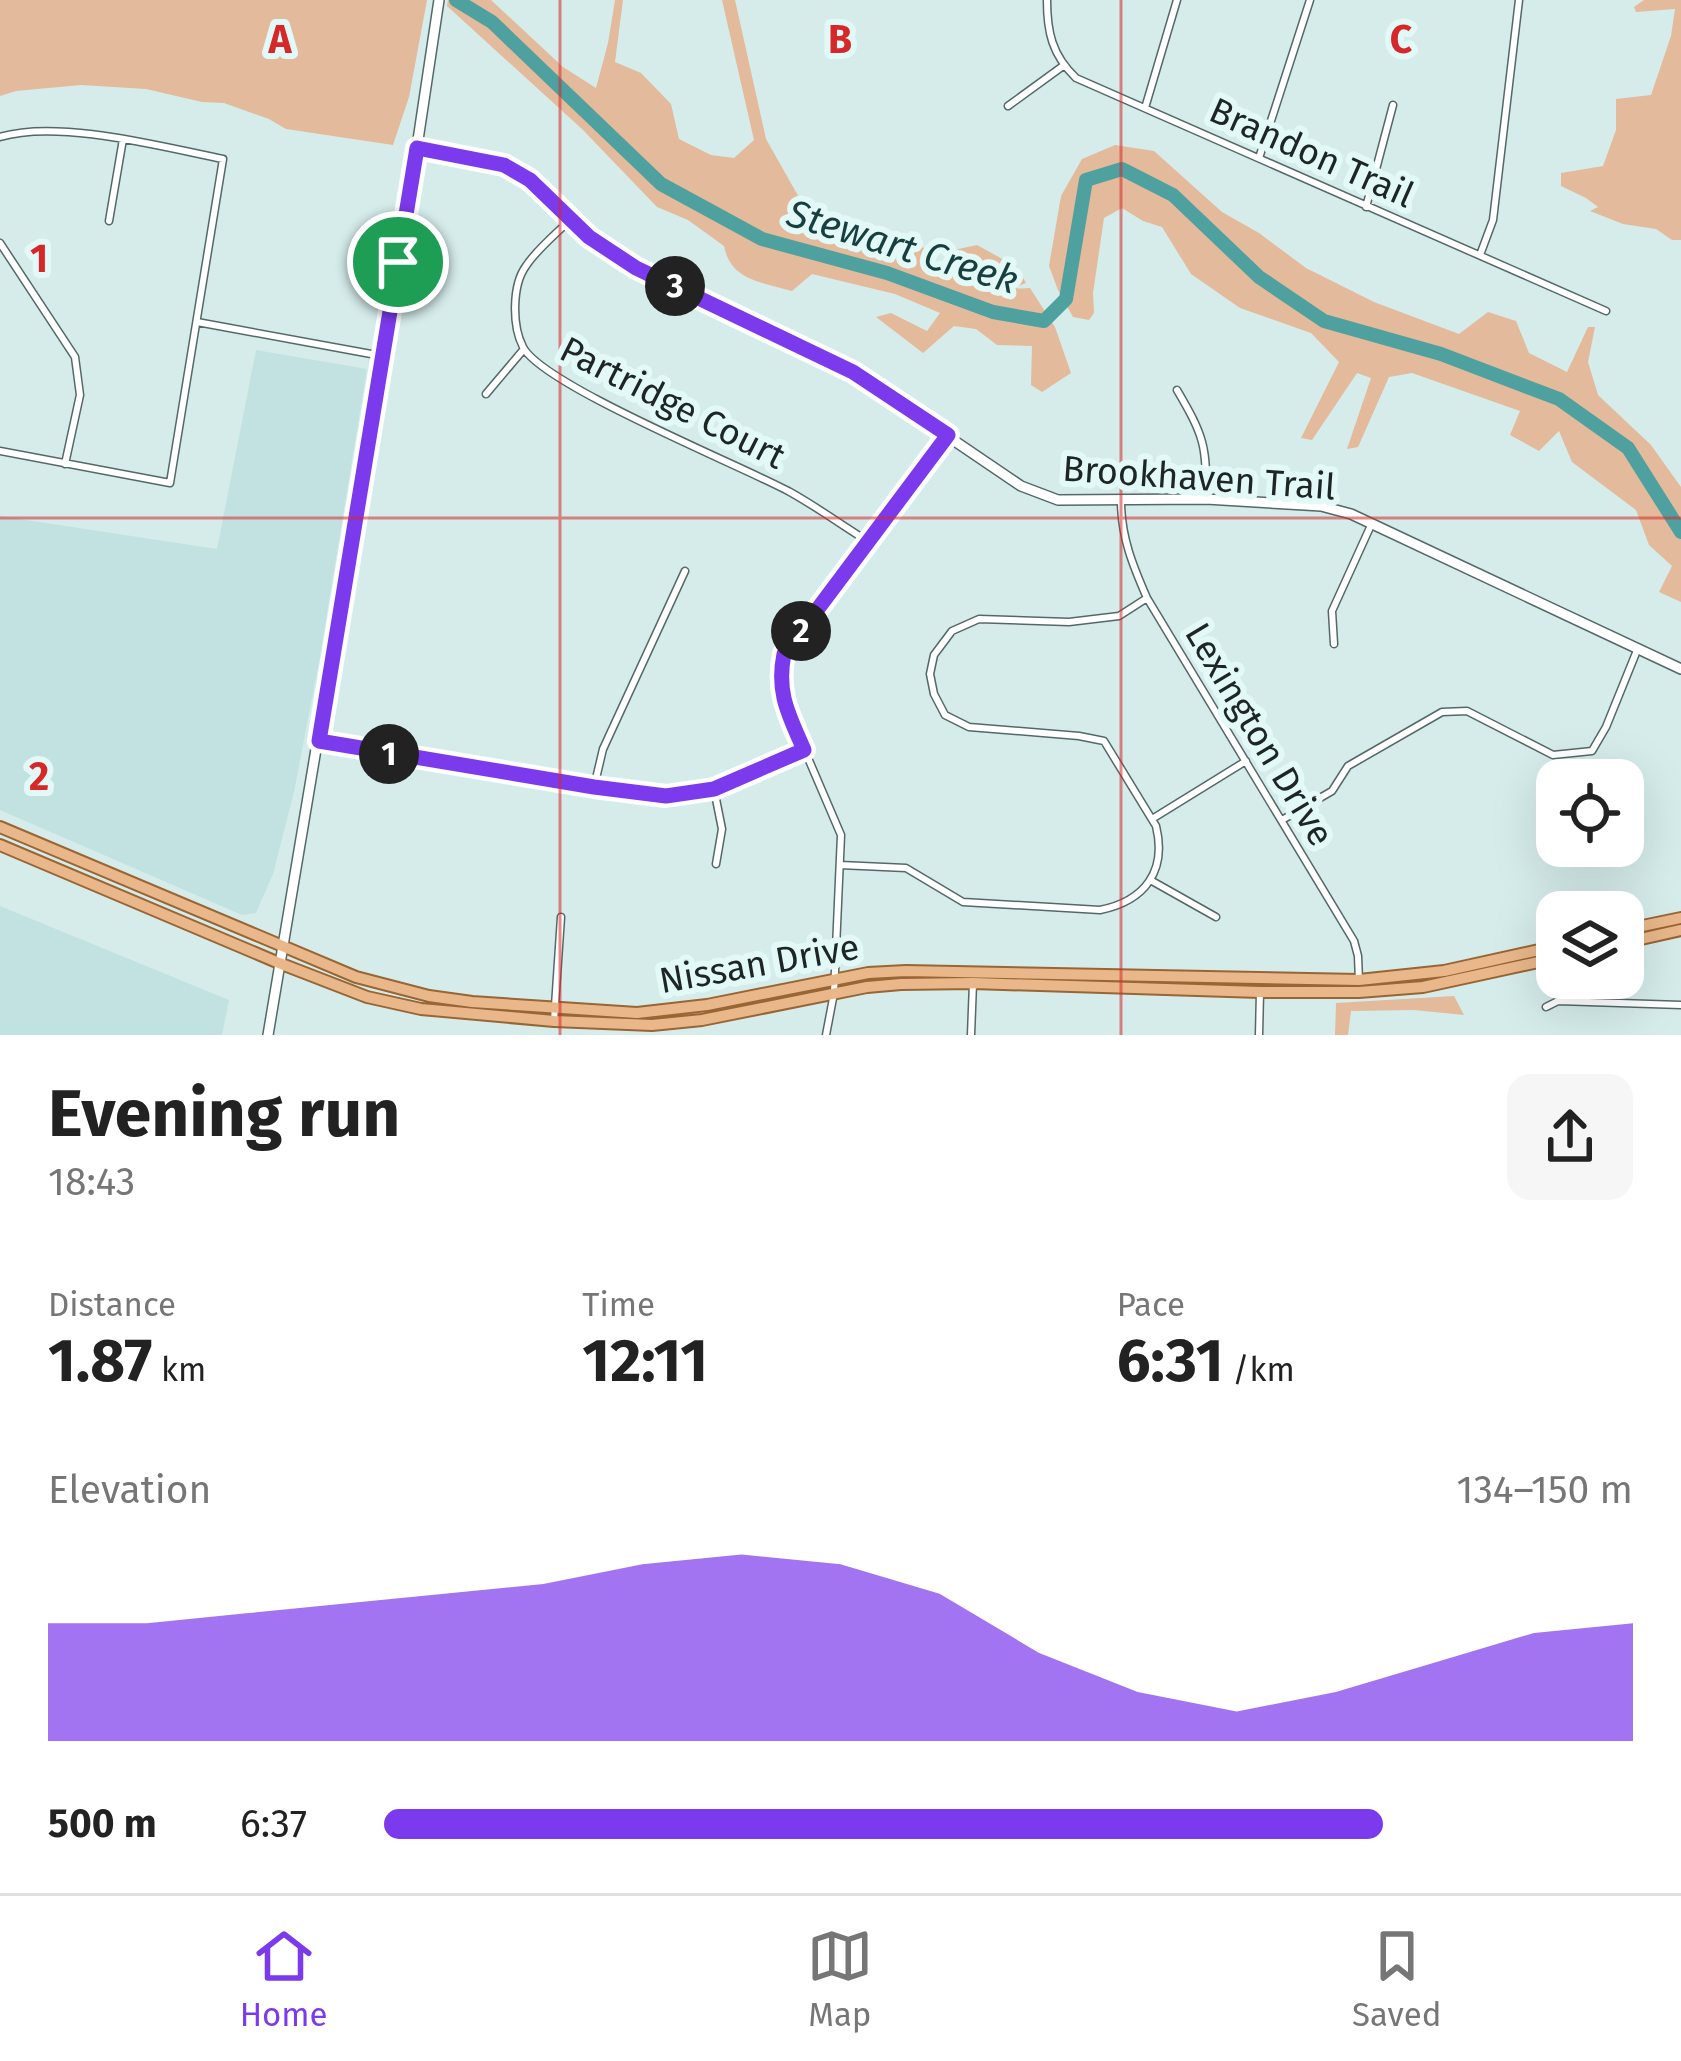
<!DOCTYPE html>
<meta charset="utf-8">
<style>
:root{--surface:#fff;--page:#f6f6f6;--text:#222;--muted:#767676;--line:#e0e0e0;--accent:#7c3aed}
body{margin:0;font-family:"Fira Sans",sans-serif;background:var(--page);color:var(--text);height:100vh;display:flex;flex-direction:column;font-size:45px;white-space:nowrap}
*{box-sizing:border-box;margin:0}
p{font-size:39px;color:var(--muted)}
.icon{flex:none;width:66px;height:66px;fill:none;stroke:currentColor;stroke-width:2;stroke-linecap:round;stroke-linejoin:round}
.map{position:relative;height:1035px;overflow:hidden}
.details{display:flex;flex-direction:column;background:var(--surface);flex:1}
.details>*{flex:none}
.tools{position:absolute;left:1536px;top:759px;display:grid;gap:24px}
.tools a{display:grid;place-items:center;width:108px;height:108px;border-radius:24px;background:var(--surface);box-shadow:0 12px 48px #0002;font-size:60px}
.pin{position:absolute;display:grid;place-items:center;width:102px;height:102px;color:#fff;margin:-51px;border:6px solid #fff;border-radius:50%;box-shadow:0 3px 12px #0007}
.km{position:absolute;width:60px;height:60px;margin:-30px;border-radius:50%;background:#222;color:#fff;font-size:33px;line-height:60px;text-align:center}
.round{display:grid;place-items:center;flex:none;width:126px;height:126px;border-radius:24px;background:var(--page)}
.head{display:flex;align-items:center;justify-content:space-between;height:204px;padding:0 48px}
h1{font-size:66px;font-weight:700;line-height:90px}
.stats{display:grid;grid-template-columns:repeat(3,1fr);gap:18px;height:204px;padding:12px 48px}
.stats div{display:grid;align-content:center}
.stats b{font-size:60px;font-weight:700}
.stats small{font-size:33px;font-weight:400}
.stats p{font-size:33px}
.chart{height:336px;padding:24px 48px}
.chart p{display:flex;justify-content:space-between}
.chart svg{width:100%;height:216px;margin-top:12px;fill:var(--accent);opacity:.7}
ul{padding:0 48px;list-style:none;font-size:39px}
li{display:grid;grid-template-columns:192px 144px 1fr;align-items:center;height:90px}
li i{height:30px;border-radius:15px;background:var(--accent)}
.dock{display:flex;justify-content:space-around;align-items:center;height:168px;border-top:3px solid var(--line);background:var(--surface);font-size:33px;color:var(--muted)}
.dock a{display:grid;justify-items:center;gap:6px}
.dock .active{color:var(--accent)}
.map>svg:first-child{display:block}
.built{fill:#c2e2e1}
.green{fill:#e3ba9b}
.lines{fill:none;stroke-linecap:round;stroke-linejoin:round}
.river{stroke:#4fa19f;stroke-width:14}
.minor-casing{stroke:#556868;stroke-width:9}
.tertiary-casing{stroke:#556868;stroke-width:12}
.primary-casing{stroke:#986534;stroke-width:14}
.minor{stroke:#fff;stroke-width:6}
.tertiary{stroke:#fff;stroke-width:9}
.primary{stroke:#e9b78a;stroke-width:10}
.route-casing{stroke:#fff;stroke-width:24}
.route{stroke:#7c3aed;stroke-width:15}
.grid{fill:none;stroke:#d62828;stroke-width:3;stroke-opacity:0.55}
.labels{text-anchor:middle;stroke-width:12;stroke-linejoin:round;paint-order:stroke}
.street-label{font-size:36px;fill:#1d2525;stroke:#e2f9f8}
.water-label{font-size:39px;font-style:italic;fill:#183f3f;stroke:#e2f9f8}
.grid-label{font-size:39px;text-anchor:middle;font-weight:bold;fill:#d62828;stroke:#e2f9f8;stroke-width:12;stroke-linejoin:round;paint-order:stroke}
</style>
<div class="map">
<svg width="1681" height="1035" viewBox="0 0 1681 1035">
<rect width="100%" height="100%" fill="#d5eceb"/>
<path class="built" d="M 256,350 L 367,369 L 320,657 L 294,792 L 273,874 L 256,913 L 242,915 L 0,810 L 0,516 L 217,549 Z
M 0,906 L 229,1000 L 222,1035 L 0,1035 Z"/>
<path class="green" d="M 0,0 L 427,0 L 409,97 L 393,145 L 286,129 L 269,119 L 224,103 L 202,102 L 146,89 L 81,85 L 16,91 L 0,96 Z
M 448,0 L 491,0 L 563,67 L 596,88 L 608,43 L 615,0 L 623,0 L 615,62 L 641,73 L 671,104 L 679,139 L 711,155 L 734,158 L 754,140 L 722,0 L 735,0 L 766,139 L 805,208 L 830,229 L 881,242 L 919,242 L 934,262 C 967,268 996,292 1030,288 L 1055,327 L 1071,373 L 1042,392 L 1031,385 L 1032,346 L 997,345 L 976,329 L 954,326 L 923,353 L 876,317 L 891,313 L 927,331 L 940,313 L 895,294 L 812,274 L 792,291 C 762,282 731,281 724,246 L 688,220 L 657,207 L 582,129 L 447,6 Z
M 1644,0 L 1681,0 L 1681,240 L 1672,240 L 1656,229 L 1623,224 L 1590,211 L 1598,207 L 1586,198 L 1561,186 L 1561,173 L 1603,166 L 1616,130 L 1616,99 L 1651,95 L 1671,36 L 1675,9 L 1636,12 L 1634,7 Z
M 1115,145 L 1154,151 L 1222,212 L 1259,233 L 1306,268 L 1374,302 L 1459,334 L 1488,312 L 1516,321 L 1529,353 L 1567,372 L 1588,327 L 1595,327 L 1588,362 L 1598,395 L 1651,445 L 1681,487 L 1681,602 L 1659,592 L 1672,566 L 1649,545 L 1636,510 L 1572,462 L 1559,431 L 1539,451 L 1510,435 L 1520,411 L 1412,373 L 1389,377 L 1358,447 L 1347,449 L 1371,378 L 1357,373 L 1312,440 L 1301,438 L 1339,362 L 1311,333 L 1240,308 L 1191,274 L 1162,227 L 1143,221 L 1122,208 L 1104,218 L 1093,293 L 1094,313 L 1089,320 L 1073,317 L 1058,290 L 1049,266 L 1061,196 L 1082,159 Z
M 977,245 L 1017,267 L 1026,283 L 1018,286 L 1009,284 L 948,258 L 954,250 Z
M 1454,996 L 1464,1015 L 1414,1010 L 1351,1011 L 1348,1035 L 1335,1035 L 1336,1003 Z"/>
<g class="lines">
<path class="river" d="M 456,0 L 492,22 L 661,184 L 762,239 L 887,273 L 993,312 L 1044,321 L 1066,299 L 1086,180 L 1122,169 L 1173,195 L 1259,277 L 1324,321 L 1441,354 L 1559,399 L 1628,448 L 1681,532"/>
<defs>
<path id="minor" d="M 1047,0 C 1047,32 1052,55 1076,78 L 1606,311
M 1008,106 L 1063,66
M 1145,108 L 1177,0
M 0,137 C 58,119 163,147 223,159 L 170,483 L 0,451
M 1259,158 L 1310,0
M 1366,207 L 1393,105
M 571,219 C 556,234 537,249 526,266 C 512,285 512,326 523,347 C 542,385 742,466 790,492 C 817,507 843,526 869,542
M 109,221 L 123,139
M 0,243 L 75,357 L 80,395 L 65,464
M 1480,255 L 1493,220 L 1519,0
M 197,322 L 382,356
M 1177,390 C 1204,436 1207,446 1206,499
M 486,394 L 524,349
M 1121,501 C 1121,537 1133,566 1147,598 L 1354,941 L 1358,956 L 1359,981
M 1334,644 L 1332,611 L 1372,523
M 319,741 L 594,787 L 666,796 L 714,789 L 804,750
M 594,787 L 603,749 L 685,571
M 714,789 L 722,829 L 716,864
M 1152,819 L 1246,761
M 1282,820 L 1332,791 L 1348,766 L 1442,712 L 1467,711 L 1553,755 L 1592,751 L 1606,727 L 1638,648
M 840,865 L 906,868 L 963,902 L 1100,910 C 1145,901 1167,871 1156,826 L 1104,741 L 1079,736 L 969,727 L 945,715 L 934,694 L 930,674 L 934,655 L 952,631 L 979,619 L 1069,622 L 1119,616 L 1147,598
M 1152,881 L 1216,917
M 1546,1007 L 1558,1001 L 1681,1005
M 554,1021 L 561,917
M 826,1035 L 834,993 L 841,835 L 784,702 L 780,675 L 784,654 L 948,435
M 971,1035 L 973,983
M 1259,1035 L 1260,992"/>
<path id="tertiary" d="M 417,148 L 504,165 L 530,180 L 589,237 L 636,268 L 853,372 L 1021,486 L 1058,500 L 1206,499 L 1321,506 L 1351,514 L 1681,669
M 268,1035 L 415,160 L 439,0"/>
<path id="primary" d="M 0,827 L 356,977 L 429,996 L 472,1002 L 637,1013 L 707,1005 L 868,973 L 906,971 L 1359,980 L 1444,971 L 1557,946
M 0,845 L 279,963 L 367,997 L 421,1009 L 554,1021 L 652,1025 L 702,1020 L 867,987 L 901,984 L 973,983 L 1260,992 L 1359,992 L 1423,987 L 1557,958
M 1623,930 L 1681,918
M 1623,943 L 1681,930"/>
</defs>
<use href="#minor" class="minor-casing"/>
<use href="#tertiary" class="tertiary-casing"/>
<use href="#primary" class="primary-casing"/>
<use href="#minor" class="minor"/>
<use href="#tertiary" class="tertiary"/>
<use href="#primary" class="primary"/>
</g>
<g class="lines">
<defs>
<path id="route" d="M 417,148 L 504,165 L 530,180 L 589,237 L 636,268 L 853,372 L 948,435 L 784,654 C 776,693 789,715 804,750 L 714,789 L 666,796 L 594,787 L 319,741 Z"/>
</defs>
<use href="#route" class="route-casing"/>
<use href="#route" class="route"/>
</g>
<path class="grid" d="M 560,0 L 560,1035M 1121,0 L 1121,1035M 0,518 L 1681,518"/>
<g class="labels">
<g class="street-label">
<text transform="translate(1312 152) rotate(24)" y="13">Brandon Trail</text>
<text transform="translate(673 402) rotate(27)" y="13">Partridge Court</text>
<text transform="translate(1199 477) rotate(4)" y="13">Brookhaven Trail</text>
<text transform="translate(1260 734) rotate(59)" y="13">Lexington Drive</text>
<text transform="translate(759 963) rotate(-10)" y="13">Nissan Drive</text>
</g>
<g class="water-label">
<text transform="translate(903 246) rotate(17)" y="14">Stewart Creek</text>
</g>
</g>
<g class="grid-label">
<text x="280" y="53">A</text>
<text x="840" y="53">B</text>
<text x="1401" y="53">C</text>
<text x="39" y="272">1</text>
<text x="39" y="790">2</text>
</g>
</svg>
<div class="tools">
<a><svg class="icon" aria-label="locate" viewBox="0 0 24 24"><circle cx="12" cy="12" r="6"/><path d="M12 2v4M12 18v4M2 12h4M18 12h4"/></svg></a>
<a><svg class="icon" aria-label="layers" viewBox="0 0 24 24"><path d="M12 4l9 5-9 5-9-5zM3 14l9 5 9-5"/></svg></a>
</div>
<div class="pin" style="left:398px;top:262px;background:#1e9e55"><svg class="icon" aria-label="arrive" viewBox="0 0 24 24"><path d="M6 21V4h12l-3 4 3 4H6"/></svg></div>
<b class="km" style="left:389px;top:754px">1</b>
<b class="km" style="left:801px;top:631px">2</b>
<b class="km" style="left:675px;top:286px">3</b>
</div>
<section class="details">
<div class="head"><div><h1>Evening run</h1><p>18:43</p></div><a class="round"><svg class="icon" aria-label="share" viewBox="0 0 24 24"><path d="M12 15V3M7 8l5-5 5 5M5 13v7h14v-7"/></svg></a></div>
<div class="stats">
<div><p>Distance</p><b>1.87<small> km</small></b></div>
<div><p>Time</p><b>12:11</b></div>
<div><p>Pace</p><b>6:31<small> /km</small></b></div>
</div>
<div class="chart"><p><span>Elevation</span>134–150 m</p>
<svg viewBox="0 0 160 44" preserveAspectRatio="none"><path d="M0 44V20L10 20L20 18L30 16L40 14L50 12L60 8L70 6L80 8L90 14L100 26L110 34L120 38L130 34L140 28L150 22L160 20V44z"/></svg>
</div>
<ul>
<li><b>500 m</b>6:37<i style="width:80%"></i></li>
</ul>
</section>
<nav class="dock">
<a class="active"><svg class="icon" aria-label="home" viewBox="0 0 24 24"><path d="M3 11l9-7 9 7M6 9v11h12V9"/></svg>Home</a>
<a><svg class="icon" aria-label="map" viewBox="0 0 24 24"><path d="M3 6l6-2 6 2 6-2v14l-6 2-6-2-6 2zM9 4v14M15 6v14"/></svg>Map</a>
<a><svg class="icon" aria-label="saved" viewBox="0 0 24 24"><path d="M7 4h10v16l-5-4-5 4z"/></svg>Saved</a>
</nav>
